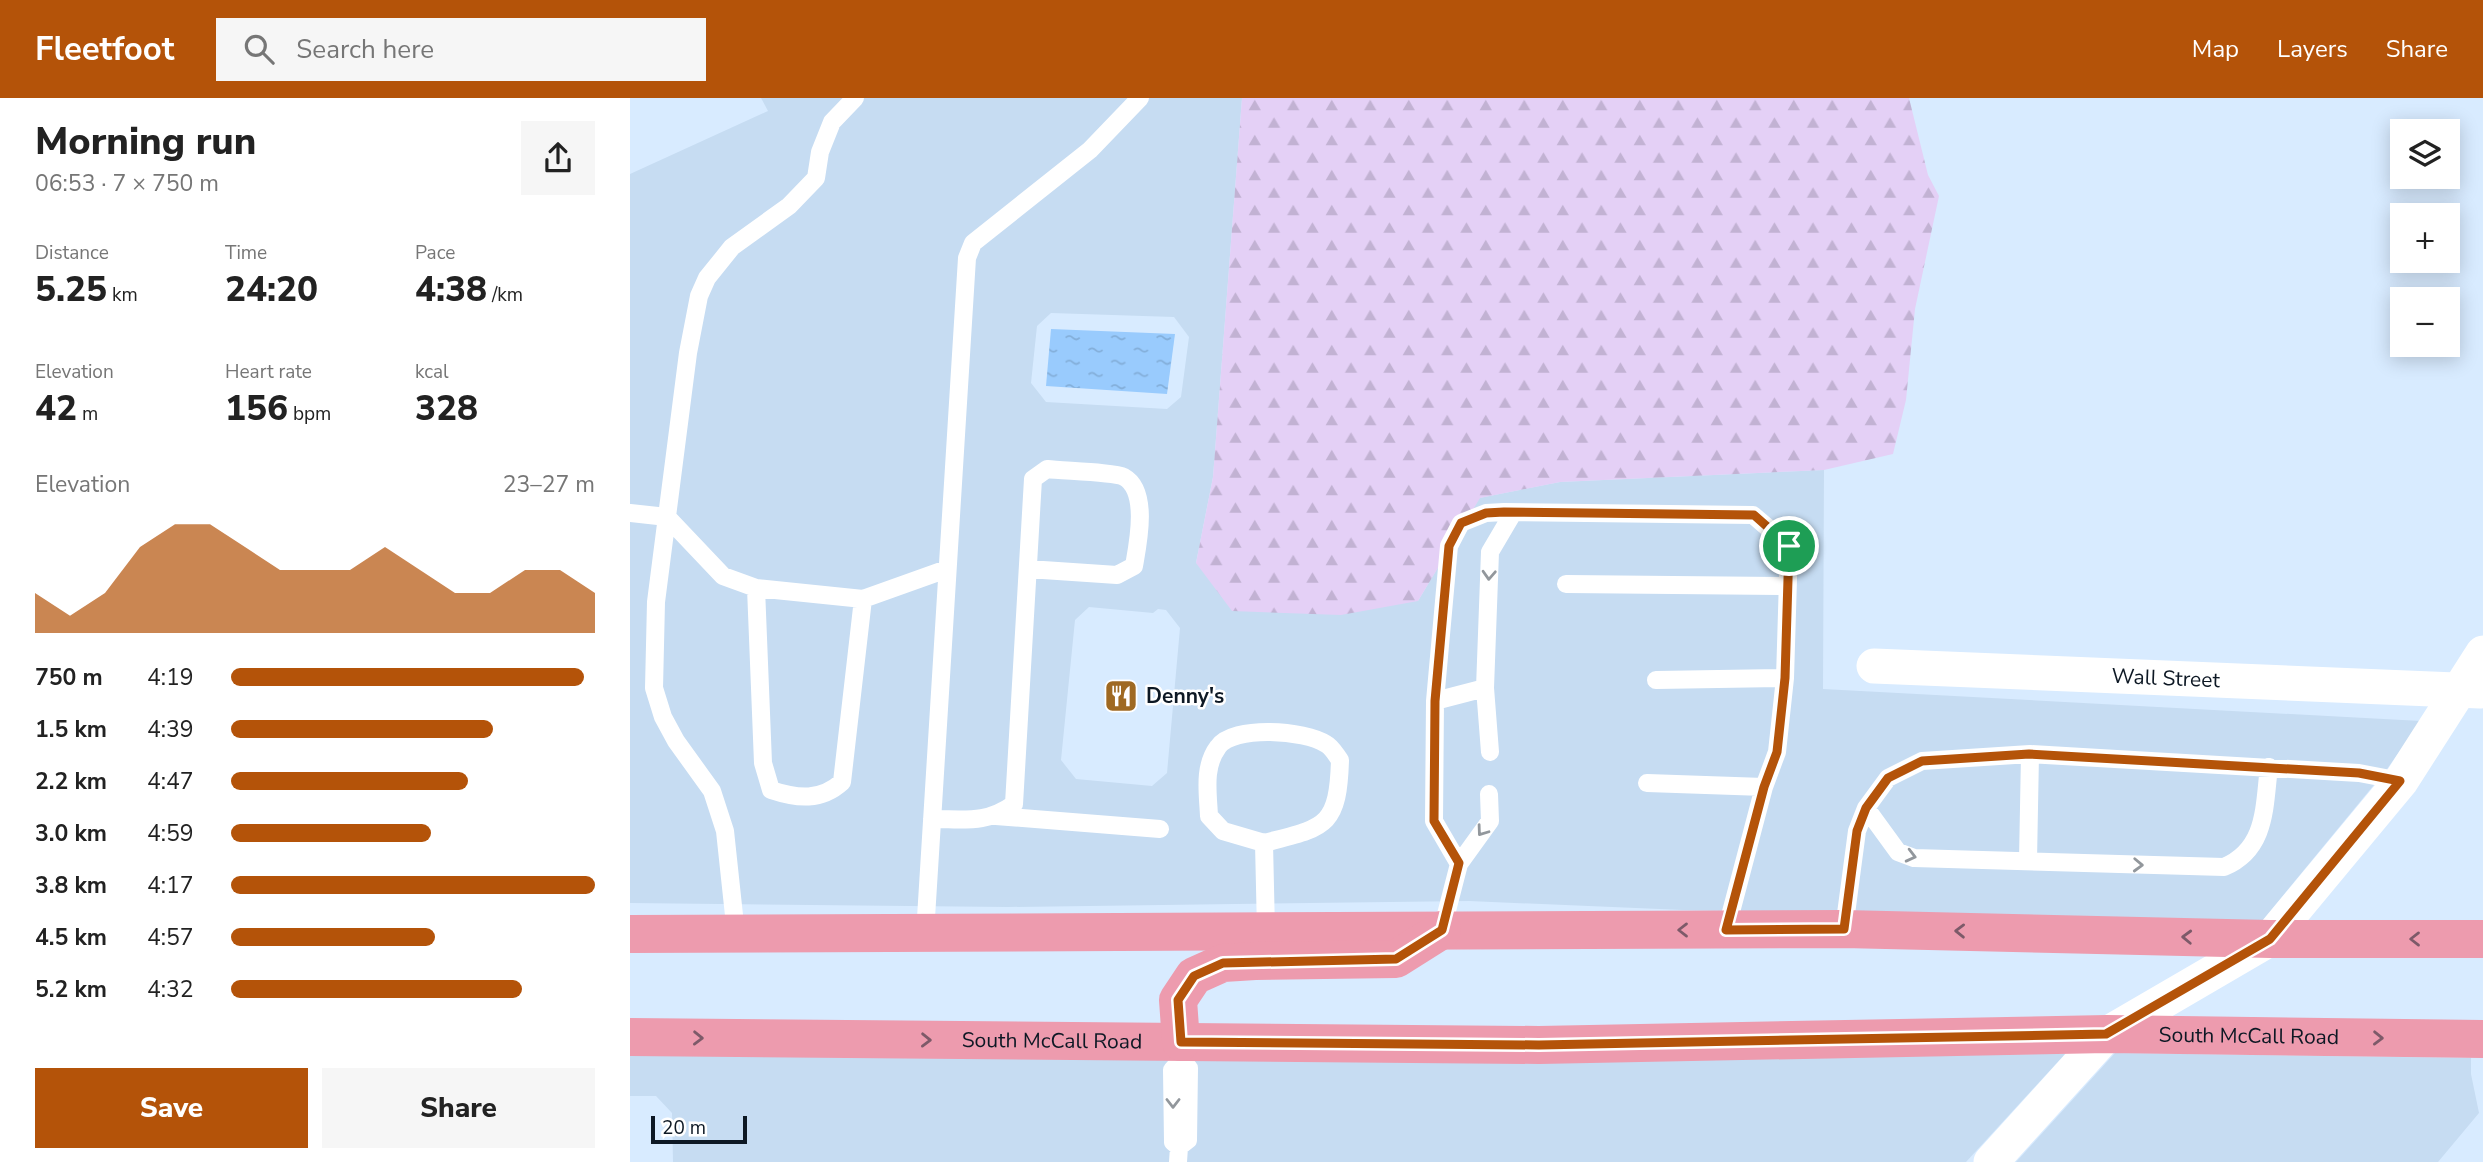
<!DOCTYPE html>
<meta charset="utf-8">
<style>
:root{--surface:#fff;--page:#f6f6f6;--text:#222;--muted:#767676;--accent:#b45309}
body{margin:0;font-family:"Nunito Sans",sans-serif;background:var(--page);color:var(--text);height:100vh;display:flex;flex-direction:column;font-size:26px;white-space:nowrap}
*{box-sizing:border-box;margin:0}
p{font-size:23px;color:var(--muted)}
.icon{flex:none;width:38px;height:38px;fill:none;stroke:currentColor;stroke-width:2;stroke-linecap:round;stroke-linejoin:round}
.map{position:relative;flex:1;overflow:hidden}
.side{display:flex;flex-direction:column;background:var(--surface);width:630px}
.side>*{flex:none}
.buttons{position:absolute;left:1760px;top:21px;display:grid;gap:14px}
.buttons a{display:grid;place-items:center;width:70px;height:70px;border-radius:0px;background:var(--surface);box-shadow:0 4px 18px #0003;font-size:35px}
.scale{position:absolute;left:21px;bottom:18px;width:96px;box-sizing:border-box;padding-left:7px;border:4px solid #0d1824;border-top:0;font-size:19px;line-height:24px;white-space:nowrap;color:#0d1824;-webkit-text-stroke:5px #fff;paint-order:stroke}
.pin{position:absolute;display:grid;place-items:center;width:60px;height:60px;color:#fff;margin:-30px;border:4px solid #fff;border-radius:50%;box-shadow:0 2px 7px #0007}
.round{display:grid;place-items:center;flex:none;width:74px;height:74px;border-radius:0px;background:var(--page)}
.headline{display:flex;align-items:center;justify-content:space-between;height:119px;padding:0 35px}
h1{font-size:38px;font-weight:800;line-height:52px}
.metrics{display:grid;grid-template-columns:repeat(3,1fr);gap:10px;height:119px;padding:7px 35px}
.metrics div{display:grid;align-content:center}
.metrics b{font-size:35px;font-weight:800}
.metrics small{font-size:19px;font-weight:400}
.metrics p{font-size:19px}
.chart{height:196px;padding:14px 35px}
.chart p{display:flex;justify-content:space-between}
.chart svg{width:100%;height:126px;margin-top:7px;fill:var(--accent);opacity:.7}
.primary-button{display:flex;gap:14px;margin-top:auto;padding:14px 35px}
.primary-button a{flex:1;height:80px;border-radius:0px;background:var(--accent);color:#fff;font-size:28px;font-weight:800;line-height:80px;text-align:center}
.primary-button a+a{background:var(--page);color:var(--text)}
ul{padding:0 35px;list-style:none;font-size:23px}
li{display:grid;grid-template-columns:112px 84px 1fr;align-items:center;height:52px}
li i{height:18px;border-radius:9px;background:var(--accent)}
header{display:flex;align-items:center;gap:42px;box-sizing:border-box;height:98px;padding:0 35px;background:var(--accent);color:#fff}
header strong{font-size:33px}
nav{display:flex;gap:38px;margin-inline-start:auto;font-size:24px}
.search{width:490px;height:63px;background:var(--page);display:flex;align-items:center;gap:18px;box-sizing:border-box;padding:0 24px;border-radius:0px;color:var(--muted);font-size:26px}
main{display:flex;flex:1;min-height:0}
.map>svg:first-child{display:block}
.built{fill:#c6dcf2;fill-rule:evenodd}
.forest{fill:url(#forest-firs)}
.water{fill:url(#water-ripples)}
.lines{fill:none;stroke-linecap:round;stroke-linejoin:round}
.lane{stroke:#fff;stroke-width:18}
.street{stroke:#fff;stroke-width:35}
.primary{stroke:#ed9bae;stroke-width:38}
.oneway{stroke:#92979c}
.oneway2{stroke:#7d5a69}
.route-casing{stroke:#fff;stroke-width:14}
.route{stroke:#b45309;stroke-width:9}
.labels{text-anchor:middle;stroke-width:5;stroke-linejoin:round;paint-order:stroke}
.street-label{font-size:21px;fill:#0d1824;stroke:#fff}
.poi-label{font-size:21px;font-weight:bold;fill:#0d1824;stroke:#fff;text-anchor:start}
</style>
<header>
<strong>Fleetfoot</strong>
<div class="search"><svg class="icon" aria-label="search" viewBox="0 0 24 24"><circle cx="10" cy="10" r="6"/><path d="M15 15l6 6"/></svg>Search here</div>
<nav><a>Map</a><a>Layers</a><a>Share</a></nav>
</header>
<main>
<section class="side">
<div class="headline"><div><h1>Morning run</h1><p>06:53 · 7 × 750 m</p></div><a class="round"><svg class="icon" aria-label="share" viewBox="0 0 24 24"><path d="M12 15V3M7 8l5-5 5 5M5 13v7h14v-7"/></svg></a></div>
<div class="metrics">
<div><p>Distance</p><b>5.25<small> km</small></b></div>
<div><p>Time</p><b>24:20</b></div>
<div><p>Pace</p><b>4:38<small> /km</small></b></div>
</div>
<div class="metrics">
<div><p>Elevation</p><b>42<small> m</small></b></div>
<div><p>Heart rate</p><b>156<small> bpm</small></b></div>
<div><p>kcal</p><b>328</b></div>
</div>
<div class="chart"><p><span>Elevation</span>23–27 m</p>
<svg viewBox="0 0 160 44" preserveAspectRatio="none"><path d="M0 44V30L10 38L20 30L30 14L40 6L50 6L60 14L70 22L80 22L90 22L100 14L110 22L120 30L130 30L140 22L150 22L160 30V44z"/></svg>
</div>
<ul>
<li><b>750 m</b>4:19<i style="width:97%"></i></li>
<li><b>1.5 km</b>4:39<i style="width:72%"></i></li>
<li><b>2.2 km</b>4:47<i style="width:65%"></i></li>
<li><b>3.0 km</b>4:59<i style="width:55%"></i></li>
<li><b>3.8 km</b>4:17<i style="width:100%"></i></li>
<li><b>4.5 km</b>4:57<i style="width:56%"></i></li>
<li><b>5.2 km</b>4:32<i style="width:80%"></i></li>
</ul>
<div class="primary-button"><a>Save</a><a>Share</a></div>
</section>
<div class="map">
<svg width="1853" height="1064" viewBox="0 0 1853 1064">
<defs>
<pattern id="forest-firs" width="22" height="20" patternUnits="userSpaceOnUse" patternTransform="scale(1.75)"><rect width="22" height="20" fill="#e4d0f6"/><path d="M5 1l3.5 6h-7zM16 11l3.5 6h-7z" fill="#c2b2d3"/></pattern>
<pattern id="water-ripples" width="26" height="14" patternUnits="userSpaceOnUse" patternTransform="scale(1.75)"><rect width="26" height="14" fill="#99cbfd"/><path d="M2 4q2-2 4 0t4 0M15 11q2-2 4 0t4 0" fill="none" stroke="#83aed9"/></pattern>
</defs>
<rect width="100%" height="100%" fill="#d8ebff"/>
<path class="built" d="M 131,0 L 612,0 L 583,379 L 566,465 L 788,503 L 849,400 L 930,384 L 1194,372 L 1193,591 L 1791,623 L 1757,671 L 1632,823 L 1053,812 L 839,803 L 378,809 L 0,805 L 0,76 L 138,13 ZM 421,215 L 544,219 L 559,239 L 551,299 L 537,311 L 416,304 L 401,285 L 407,228 ZM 459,509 L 523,515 L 528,511 L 536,512 L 550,530 L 537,675 L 522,688 L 446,681 L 431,662 L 445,522 Z
M 1485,955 L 1841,960 L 1841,976 L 1849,1015 L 1808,1064 L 1386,1064 Z
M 1435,956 L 1336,1064 L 43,1064 L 42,1015 L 26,998 L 0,998 L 0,958 Z"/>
<path class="forest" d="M 612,0 L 1279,0 L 1298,77 L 1309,98 L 1285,211 L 1276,302 L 1263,356 L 1194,372 L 930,384 L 850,400 L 788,503 L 711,517 L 602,513 L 566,465 L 583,379 Z"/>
<path class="water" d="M 421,231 L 545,236 L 537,296 L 416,288 Z"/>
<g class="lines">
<path class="lane" d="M 0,415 L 37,419 L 93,478 L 126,490 L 233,501 L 317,471
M 936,486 L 1157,488
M 126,490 L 133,665 L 141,692 C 168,701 191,703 212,684 L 233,501
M 1026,582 L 1155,580
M 805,603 L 855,590
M 860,654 L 855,590 L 860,454 L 883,415
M 1017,685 L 1134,689
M 1236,710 L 1268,754 L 1284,760 L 1594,769 C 1637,751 1634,708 1639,669
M 366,718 L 530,731
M 302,721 C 335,721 356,726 384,706 L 403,381 L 417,371 C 432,373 484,374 494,379 C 519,393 508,445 504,468 L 487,477 L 398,471
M 634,745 L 593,733 L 579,718 C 578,695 573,669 588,649 C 603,627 675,632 696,646 C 702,649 706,657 710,662 C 708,730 695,729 634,745 L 636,833
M 1398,763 L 1400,656
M 829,766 L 804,723 L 805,603 L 819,448 L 831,425 L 856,415 L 874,414 L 1123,417 L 1159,448 L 1155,580 L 1147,654 L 1134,689 L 1096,833
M 1214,831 L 1227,733 L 1236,710 L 1258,680 L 1292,663 L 1400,656 L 1729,675 L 1771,683
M 812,832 L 829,766 L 860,723 L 859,696
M 106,836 L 95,733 L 82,693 L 46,643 L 33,619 L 24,590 L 26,504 L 58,255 L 69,198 L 77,180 L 102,149 L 159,108 L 186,80 L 190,54 L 202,24 L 225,0
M 295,836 L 337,160 L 343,145 L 460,52 L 510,0
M 548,1064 L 549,1049 L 543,1044 L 542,972 L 551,962 L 559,970 L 558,1042 L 549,1049"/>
<g class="street">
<path id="s1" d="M 1244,568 L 1850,593"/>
<path d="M 1361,1064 L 1477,936 L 1640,841 L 1771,683 L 1853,555"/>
</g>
<g class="primary">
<path d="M 0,836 L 1214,831 L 1640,841 L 1853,841"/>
<path id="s2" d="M 0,939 L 909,947 L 1477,936 L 1853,941"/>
<path d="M 551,944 L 548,902 L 564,878 L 593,865 L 625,863 L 766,861 L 812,832"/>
</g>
</g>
<defs><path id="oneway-chevron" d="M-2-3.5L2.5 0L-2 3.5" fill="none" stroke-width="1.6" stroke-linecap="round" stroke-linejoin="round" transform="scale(1.75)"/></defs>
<g class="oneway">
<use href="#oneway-chevron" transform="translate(859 477) rotate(93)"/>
<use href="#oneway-chevron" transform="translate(852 733) rotate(126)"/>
<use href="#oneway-chevron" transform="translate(1281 758) rotate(14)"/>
<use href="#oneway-chevron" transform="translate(1508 767) rotate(2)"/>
<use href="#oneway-chevron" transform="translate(543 1005) rotate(90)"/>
</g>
<g class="oneway2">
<use href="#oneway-chevron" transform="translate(1053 832) rotate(-180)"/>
<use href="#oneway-chevron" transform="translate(1330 833) rotate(-179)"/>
<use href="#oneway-chevron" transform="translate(1557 839) rotate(-178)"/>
<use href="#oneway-chevron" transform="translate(1785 841) rotate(180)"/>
<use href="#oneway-chevron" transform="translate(68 940) rotate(1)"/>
<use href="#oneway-chevron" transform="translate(1748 940) rotate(1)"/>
<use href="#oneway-chevron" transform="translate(296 942) rotate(1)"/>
</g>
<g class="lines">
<defs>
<path id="route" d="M 874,414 L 1124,417 L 1159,448 L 1155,580 L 1147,654 L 1134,689 L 1096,832 L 1214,831 L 1227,733 L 1236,710 L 1258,680 L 1292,663 L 1399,656 L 1729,675 L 1770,683 L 1640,841 L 1476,936 L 909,947 L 551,944 L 548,902 L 564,878 L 593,865 L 766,861 L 812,832 L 829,765 L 804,723 L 805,603 L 819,448 L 831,425 L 856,415 Z"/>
</defs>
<use href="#route" class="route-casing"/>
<use href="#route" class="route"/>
</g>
<defs>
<symbol id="restaurant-square" viewBox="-11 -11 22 22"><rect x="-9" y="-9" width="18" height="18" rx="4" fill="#9f6922" stroke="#fff"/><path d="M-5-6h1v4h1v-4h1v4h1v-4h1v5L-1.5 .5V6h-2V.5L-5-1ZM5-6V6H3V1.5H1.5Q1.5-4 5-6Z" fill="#fff"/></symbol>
</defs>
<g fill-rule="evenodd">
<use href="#restaurant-square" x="472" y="579" width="38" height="38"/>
</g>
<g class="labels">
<g class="street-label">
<text dy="7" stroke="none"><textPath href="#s1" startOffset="292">Wall Street</textPath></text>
<text dy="7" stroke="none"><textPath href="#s2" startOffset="1619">South McCall Road</textPath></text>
<text dy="7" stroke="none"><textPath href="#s2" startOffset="422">South McCall Road</textPath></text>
</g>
<g class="poi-label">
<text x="516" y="605">Denny's</text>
</g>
</g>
</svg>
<div class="buttons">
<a><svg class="icon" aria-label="layers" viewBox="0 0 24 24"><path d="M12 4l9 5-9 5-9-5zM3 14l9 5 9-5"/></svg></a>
<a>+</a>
<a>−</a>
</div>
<div class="scale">20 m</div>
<div class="pin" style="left:1159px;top:448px;background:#1e9e55"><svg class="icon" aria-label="arrive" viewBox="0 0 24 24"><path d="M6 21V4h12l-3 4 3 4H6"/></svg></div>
</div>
</main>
